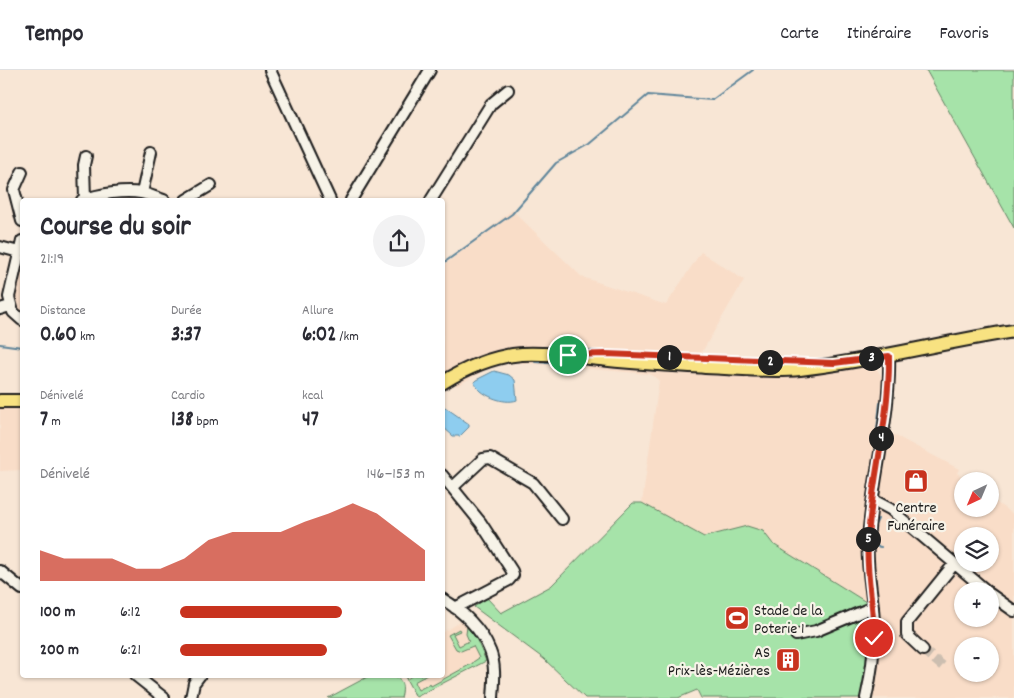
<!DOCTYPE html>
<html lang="fr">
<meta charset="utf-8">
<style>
:root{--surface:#fff;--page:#f2f2f3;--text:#2b2b33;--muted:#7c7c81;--line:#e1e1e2;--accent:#c8321e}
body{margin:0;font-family:Dekko,sans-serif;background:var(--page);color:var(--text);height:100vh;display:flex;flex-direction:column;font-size:19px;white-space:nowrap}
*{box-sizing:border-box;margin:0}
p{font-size:16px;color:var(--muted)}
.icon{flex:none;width:28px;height:28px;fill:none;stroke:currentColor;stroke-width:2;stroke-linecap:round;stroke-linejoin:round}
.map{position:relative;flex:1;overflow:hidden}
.panel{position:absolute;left:20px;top:128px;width:425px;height:480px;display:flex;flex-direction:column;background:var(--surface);border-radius:5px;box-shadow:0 1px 4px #0004}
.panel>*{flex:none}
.needle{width:32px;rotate:224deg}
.fabs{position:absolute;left:954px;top:402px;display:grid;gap:10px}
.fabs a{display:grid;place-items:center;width:45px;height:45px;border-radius:50%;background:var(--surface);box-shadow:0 1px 4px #0004;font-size:25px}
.pin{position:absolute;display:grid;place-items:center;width:42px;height:42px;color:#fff;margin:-21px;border:2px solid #fff;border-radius:50%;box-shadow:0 1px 5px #0007}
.km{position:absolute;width:25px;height:25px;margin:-12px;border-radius:50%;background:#222;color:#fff;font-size:14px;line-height:25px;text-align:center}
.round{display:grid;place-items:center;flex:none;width:52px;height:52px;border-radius:26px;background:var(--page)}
.headline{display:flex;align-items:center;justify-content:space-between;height:85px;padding:0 20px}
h1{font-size:28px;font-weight:800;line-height:38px}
.figures{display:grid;grid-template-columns:repeat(3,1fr);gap:8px;height:85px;padding:5px 20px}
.figures div{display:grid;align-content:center}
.figures b{font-size:21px;font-weight:800}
.figures small{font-size:14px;font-weight:400}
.figures p{font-size:14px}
.chart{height:140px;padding:10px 20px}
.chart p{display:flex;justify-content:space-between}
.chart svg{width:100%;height:90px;margin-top:5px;fill:var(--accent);opacity:.7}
ul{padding:0 20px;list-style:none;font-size:16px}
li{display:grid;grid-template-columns:80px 60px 1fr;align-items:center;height:38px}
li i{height:12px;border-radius:6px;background:var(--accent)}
header{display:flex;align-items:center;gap:30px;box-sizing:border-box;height:70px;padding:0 25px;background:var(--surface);border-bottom:1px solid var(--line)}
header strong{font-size:24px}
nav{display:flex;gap:28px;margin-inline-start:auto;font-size:18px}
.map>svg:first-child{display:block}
.built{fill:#f9ddc8;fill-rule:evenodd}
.green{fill:#a6e3a9;stroke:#618062}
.water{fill:#8ecdef;stroke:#60869b}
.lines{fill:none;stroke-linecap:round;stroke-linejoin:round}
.stream{stroke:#60869b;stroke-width:2}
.minor-tunnel{stroke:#ccbeb0;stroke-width:10;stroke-dasharray:10 5;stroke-linecap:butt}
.minor-casing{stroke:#1c1c1c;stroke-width:14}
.major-casing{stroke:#1c1c1c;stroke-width:16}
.minor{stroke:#f7f3e8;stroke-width:10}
.major{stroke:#f8e281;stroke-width:12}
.route-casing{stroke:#fff;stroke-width:10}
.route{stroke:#c8321e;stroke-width:6}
.labels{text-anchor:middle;stroke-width:4.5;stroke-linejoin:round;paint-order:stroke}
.poi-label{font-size:16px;fill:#1c1c1c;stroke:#f7f3e8}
</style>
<header>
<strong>Tempo</strong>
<nav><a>Carte</a><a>Itinéraire</a><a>Favoris</a></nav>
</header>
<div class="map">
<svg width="1014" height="628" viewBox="0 0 1014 628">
<rect width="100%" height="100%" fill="#f8e6d5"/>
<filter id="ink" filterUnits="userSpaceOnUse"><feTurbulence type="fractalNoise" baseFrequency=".02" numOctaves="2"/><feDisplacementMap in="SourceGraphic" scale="10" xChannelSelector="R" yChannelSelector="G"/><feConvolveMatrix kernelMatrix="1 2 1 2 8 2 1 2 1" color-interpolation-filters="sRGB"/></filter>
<g filter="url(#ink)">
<path class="built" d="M 512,140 L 582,207 L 666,235 L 701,182 L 744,210 L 702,282 L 717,301 L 867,294 L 872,295 L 877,299 L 884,310 L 884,317 L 879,357 L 959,399 L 957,403 L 968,411 L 962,411 L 962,439 L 990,439 L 990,428 L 1014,445 L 1014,628 L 863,628 L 866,532 L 773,474 L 762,461 L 747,456 L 704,467 L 642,433 L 659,311 L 655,307 L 649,304 L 511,292 L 493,295 L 457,316 L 443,296 L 442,197 ZM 962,466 L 990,466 L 990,494 L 962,494 ZM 962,521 L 990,521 L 990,549 L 962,549 ZM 962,576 L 990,576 L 990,604 L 962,604 Z
M 22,185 L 22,245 L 17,241 L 13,226 Z
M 0,325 L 22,325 L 22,400 L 0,401 Z
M 462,551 L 476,568 L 486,591 L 416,627 L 404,605 L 442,605 L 443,562 Z"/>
<path class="green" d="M 926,0 L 1014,0 L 1014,158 Z
M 633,433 L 642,433 L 704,467 L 747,456 L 763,461 L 773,474 L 866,532 C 877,563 867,597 863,628 L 701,628 L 697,620 L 678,628 L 585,628 L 544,589 L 474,537 L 487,528 L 501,543 L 551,516 Z
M 467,557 L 476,568 L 486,591 L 416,627 L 404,605 L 407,609 L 413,605 L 427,605 L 414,612 L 418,620 L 430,614 L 431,616 L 473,593 L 473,592 L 479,588 L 473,576 L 461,581 L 456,579 L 448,565 L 459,559 L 460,561 L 453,564 L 459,576 L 469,571 L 466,564 Z
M 371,605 C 389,605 408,603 401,628 L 328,628 Z"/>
<path class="water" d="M 494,301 L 509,305 L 515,310 L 517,330 C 504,335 479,325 474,312 L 476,310 Z
M 442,335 L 469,354 L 469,357 L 460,366 L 453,366 L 443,357 Z"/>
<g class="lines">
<path class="stream" d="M 442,194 L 512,144 L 556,93 L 590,74 L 648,25 L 712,30 L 753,0
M 0,274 L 22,277
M 535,292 L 580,295
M 872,403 L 880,333
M 874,476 L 881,477
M 872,479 L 875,455 L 878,449
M 863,484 L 864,456
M 878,538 L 879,556
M 878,582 L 879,577
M 873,617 L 876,604"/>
<path class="minor-tunnel" d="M 923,580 L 945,598"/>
<defs>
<path id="minor" d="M 270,0 L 330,130
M 22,102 L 14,120 L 22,151
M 142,123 L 151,82
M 85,129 L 84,95 L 86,86
M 82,130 C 99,124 124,120 141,123 C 149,124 156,128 164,130
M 186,130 L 211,115
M 351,130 L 430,0
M 431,130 L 491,34 L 508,20
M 22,171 L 9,227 L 13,242 L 22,250
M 0,177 L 19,182
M 0,239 L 10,236
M 442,405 L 481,453 L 512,501 L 513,505 L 509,510 L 455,538
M 453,417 L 483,389 L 490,388 L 533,413 L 562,449
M 873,430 L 890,439 L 987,521
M 0,501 L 22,519
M 990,524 L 1014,541
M 442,529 C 462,540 482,560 490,581 C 496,595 494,613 493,628
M 796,565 L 816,561 L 873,537
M 923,580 L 907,565 L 907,552 L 954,494
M 135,605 L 164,628
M 191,628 L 194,613 L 200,605
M 866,628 C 873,598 876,569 873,538 C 871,515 866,493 868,470 C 872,409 891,347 889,286"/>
<path id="major" d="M 568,285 C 614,292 659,294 705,297 C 737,298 768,302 800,299 C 872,291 942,272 1014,261
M 442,313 C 466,298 493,286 522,284 C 540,283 558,285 576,285
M 0,331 L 22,331"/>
</defs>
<use href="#minor" class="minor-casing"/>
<use href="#major" class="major-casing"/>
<use href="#minor" class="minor"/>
<use href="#major" class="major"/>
</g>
</g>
<g class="lines" filter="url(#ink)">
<defs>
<path id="route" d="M 568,285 L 606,284 L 834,293 L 889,286 C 890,347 872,408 868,468 C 865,502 874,534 874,568"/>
</defs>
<use href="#route" class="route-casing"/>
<use href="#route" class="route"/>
</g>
<defs>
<symbol id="shop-square" viewBox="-11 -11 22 22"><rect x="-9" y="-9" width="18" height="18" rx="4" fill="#c8321e" stroke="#f7f3e8"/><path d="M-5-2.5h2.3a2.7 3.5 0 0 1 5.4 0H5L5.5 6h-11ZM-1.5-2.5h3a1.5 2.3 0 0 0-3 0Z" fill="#fff"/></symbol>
<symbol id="stadium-square" viewBox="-11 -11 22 22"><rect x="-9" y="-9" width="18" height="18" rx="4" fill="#c8321e" stroke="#f7f3e8"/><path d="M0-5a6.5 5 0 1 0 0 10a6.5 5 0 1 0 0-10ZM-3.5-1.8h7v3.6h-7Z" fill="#fff"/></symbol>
<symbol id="building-square" viewBox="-11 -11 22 22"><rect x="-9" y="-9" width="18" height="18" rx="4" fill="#c8321e" stroke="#f7f3e8"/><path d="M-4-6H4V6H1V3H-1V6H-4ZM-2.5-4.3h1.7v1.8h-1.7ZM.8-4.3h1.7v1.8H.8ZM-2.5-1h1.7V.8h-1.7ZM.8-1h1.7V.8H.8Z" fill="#fff"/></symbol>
</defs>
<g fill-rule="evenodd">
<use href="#shop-square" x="902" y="397" width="28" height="28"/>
<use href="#stadium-square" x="723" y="534" width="28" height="28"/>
<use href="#building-square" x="774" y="576" width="28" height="28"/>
</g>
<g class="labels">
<g class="poi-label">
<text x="916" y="442">Centre<tspan x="916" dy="18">Funéraire</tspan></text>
<text x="754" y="545" text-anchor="start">Stade de la<tspan x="754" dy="18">Poterie 1</tspan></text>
<text x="770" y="587" text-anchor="end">AS<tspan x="770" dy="18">Prix-lès-Mézières</tspan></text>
</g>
</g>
</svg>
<div class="fabs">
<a><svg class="needle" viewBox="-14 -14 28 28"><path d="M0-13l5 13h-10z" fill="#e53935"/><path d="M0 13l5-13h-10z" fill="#7c7c81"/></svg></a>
<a><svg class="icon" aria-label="layers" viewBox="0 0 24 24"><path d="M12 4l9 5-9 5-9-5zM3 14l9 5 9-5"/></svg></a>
<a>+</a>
<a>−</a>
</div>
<div class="pin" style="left:568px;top:285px;background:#1e9e55"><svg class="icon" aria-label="arrive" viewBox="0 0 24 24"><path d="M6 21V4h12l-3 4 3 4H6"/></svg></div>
<div class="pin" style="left:874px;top:568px;background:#d93025"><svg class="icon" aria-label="check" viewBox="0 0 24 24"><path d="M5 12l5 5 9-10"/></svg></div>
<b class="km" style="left:669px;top:287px">1</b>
<b class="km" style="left:770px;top:292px">2</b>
<b class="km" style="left:871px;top:288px">3</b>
<b class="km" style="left:881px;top:368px">4</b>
<b class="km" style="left:868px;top:469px">5</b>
<section class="panel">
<div class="headline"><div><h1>Course du soir</h1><p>21:19</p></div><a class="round"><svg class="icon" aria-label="share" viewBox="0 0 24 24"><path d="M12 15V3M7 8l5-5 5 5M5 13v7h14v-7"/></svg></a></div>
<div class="figures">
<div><p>Distance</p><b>0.60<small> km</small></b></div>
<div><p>Durée</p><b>3:37</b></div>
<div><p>Allure</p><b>6:02<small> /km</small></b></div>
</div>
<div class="figures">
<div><p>Dénivelé</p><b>7<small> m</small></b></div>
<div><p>Cardio</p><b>138<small> bpm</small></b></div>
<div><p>kcal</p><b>47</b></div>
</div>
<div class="chart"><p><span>Dénivelé</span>146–153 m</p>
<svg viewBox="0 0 160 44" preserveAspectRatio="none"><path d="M0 44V29L10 33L20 33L30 33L40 38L50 38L60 33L70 24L80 20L90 20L100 20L110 15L120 11L130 6L140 11L150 20L160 29V44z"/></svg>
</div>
<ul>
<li><b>100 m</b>6:12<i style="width:66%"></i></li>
<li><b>200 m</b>6:21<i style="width:60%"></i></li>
</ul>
</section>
</div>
